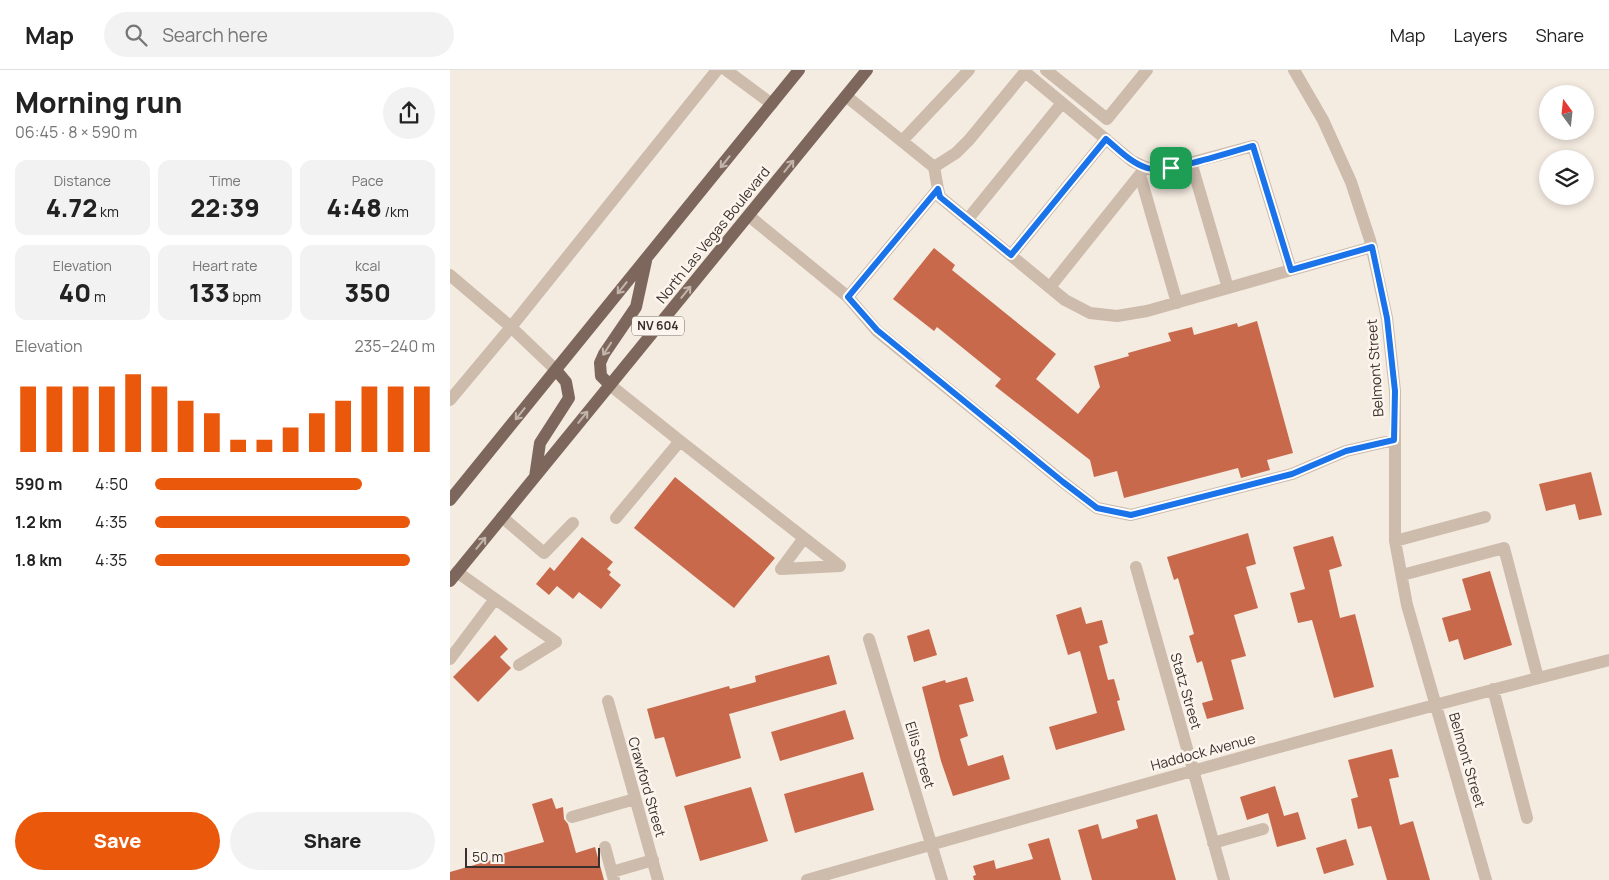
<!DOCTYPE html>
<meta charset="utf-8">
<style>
:root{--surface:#fff;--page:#f2f2f2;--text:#222;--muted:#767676;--line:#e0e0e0;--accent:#ea580c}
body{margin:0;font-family:Manrope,sans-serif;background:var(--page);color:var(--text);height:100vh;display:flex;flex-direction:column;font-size:19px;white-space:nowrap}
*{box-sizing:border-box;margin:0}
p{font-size:16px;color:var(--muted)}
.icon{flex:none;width:28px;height:28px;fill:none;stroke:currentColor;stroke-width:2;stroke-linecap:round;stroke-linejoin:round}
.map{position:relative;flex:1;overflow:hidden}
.panel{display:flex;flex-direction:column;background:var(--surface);width:450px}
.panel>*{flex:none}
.needle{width:32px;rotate:345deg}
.controls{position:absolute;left:1089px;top:15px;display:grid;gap:10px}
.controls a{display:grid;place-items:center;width:55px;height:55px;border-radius:50%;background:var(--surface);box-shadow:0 2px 8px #0003;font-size:25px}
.scale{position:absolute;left:15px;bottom:12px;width:135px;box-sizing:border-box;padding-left:5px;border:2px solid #3b302b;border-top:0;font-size:14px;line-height:18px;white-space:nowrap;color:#3b302b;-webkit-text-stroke:4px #fbf5ee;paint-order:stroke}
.pin{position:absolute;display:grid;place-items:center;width:42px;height:42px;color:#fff;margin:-21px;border-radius:10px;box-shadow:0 2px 8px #0006}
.round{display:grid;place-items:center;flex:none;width:52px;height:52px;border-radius:26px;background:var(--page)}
.summary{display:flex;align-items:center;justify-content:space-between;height:85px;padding:0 15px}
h1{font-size:28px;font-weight:800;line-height:38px}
.figures{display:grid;grid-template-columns:repeat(3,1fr);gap:8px;height:85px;padding:5px 15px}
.figures div{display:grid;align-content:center;border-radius:12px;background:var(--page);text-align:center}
.figures b{font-size:25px;font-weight:800}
.figures small{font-size:14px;font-weight:400}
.figures p{font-size:14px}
.chart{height:140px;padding:10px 15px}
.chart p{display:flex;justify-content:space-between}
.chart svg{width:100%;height:90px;margin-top:5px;stroke:var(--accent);stroke-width:6}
.primary-button{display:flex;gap:10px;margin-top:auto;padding:10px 15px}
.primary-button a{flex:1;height:58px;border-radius:30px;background:var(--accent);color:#fff;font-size:20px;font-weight:800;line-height:58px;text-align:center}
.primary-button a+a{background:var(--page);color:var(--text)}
ul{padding:0 15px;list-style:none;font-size:16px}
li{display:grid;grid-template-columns:80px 60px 1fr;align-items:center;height:38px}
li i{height:12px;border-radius:6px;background:var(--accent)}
header{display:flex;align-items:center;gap:30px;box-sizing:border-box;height:70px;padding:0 25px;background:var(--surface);border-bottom:1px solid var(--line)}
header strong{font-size:24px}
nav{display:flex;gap:28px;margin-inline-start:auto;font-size:18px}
.search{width:350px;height:45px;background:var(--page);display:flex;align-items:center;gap:12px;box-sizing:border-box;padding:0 18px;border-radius:28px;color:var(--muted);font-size:19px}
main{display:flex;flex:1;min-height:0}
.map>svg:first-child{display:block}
.building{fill:#c8694b}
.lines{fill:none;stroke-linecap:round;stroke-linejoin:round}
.minor{stroke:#cdbbac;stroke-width:12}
.major{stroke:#7d675c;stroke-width:12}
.oneway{stroke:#c2b5ac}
.route-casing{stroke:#fff;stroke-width:10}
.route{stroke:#1a73e8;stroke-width:6}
.labels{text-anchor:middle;stroke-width:5;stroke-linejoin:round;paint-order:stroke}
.shield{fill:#fbf5ee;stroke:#756b66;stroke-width:1}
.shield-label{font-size:12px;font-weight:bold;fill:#3b302b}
.street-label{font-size:14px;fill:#3b302b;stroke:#fbf5ee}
</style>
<header>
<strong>Map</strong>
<div class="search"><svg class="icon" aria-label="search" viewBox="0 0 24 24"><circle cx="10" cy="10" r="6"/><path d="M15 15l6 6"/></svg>Search here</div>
<nav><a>Map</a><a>Layers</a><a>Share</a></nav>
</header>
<main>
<section class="panel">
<div class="summary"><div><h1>Morning run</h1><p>06:45 · 8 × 590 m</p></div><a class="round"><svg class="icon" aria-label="share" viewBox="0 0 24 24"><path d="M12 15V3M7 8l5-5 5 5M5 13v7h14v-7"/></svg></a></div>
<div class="figures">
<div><p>Distance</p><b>4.72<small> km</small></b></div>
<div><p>Time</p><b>22:39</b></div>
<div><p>Pace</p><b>4:48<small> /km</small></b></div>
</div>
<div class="figures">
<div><p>Elevation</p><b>40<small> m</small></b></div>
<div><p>Heart rate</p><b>133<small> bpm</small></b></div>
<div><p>kcal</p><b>350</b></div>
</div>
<div class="chart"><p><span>Elevation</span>235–240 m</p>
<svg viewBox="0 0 160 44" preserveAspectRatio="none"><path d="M5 44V12M15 44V12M25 44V12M35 44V12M45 44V6M55 44V12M65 44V19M75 44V25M85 44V38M95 44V38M105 44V32M115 44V25M125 44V19M135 44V12M145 44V12M155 44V12"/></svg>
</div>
<ul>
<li><b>590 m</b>4:50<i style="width:74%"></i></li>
<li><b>1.2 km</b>4:35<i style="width:91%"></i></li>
<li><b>1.8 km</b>4:35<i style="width:91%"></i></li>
</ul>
<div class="primary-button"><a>Save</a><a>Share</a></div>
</section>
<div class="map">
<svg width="1159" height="810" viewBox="0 0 1159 810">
<rect width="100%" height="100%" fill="#f4ebe1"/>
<path class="building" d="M 484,178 L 505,195 L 502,200 L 606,284 L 586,309 L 628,344 L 650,317 L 644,296 L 679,286 L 678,283 L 721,271 L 718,263 L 742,257 L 744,265 L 787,253 L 788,257 L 807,251 L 843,383 L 817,390 L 820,400 L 791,408 L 788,398 L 674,428 L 667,401 L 644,407 L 640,390 L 545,316 L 551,309 L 487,257 L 484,261 L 443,229 Z
M 1141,402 L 1152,445 L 1129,450 L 1125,434 L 1096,441 L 1089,414 Z
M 225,407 L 325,488 L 284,538 L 184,458 Z
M 798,463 L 806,494 L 796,497 L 808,538 L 784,545 L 796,586 L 781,590 L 794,639 L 757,649 L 752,633 L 763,630 L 752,591 L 747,593 L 739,566 L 744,564 L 728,508 L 724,510 L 717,487 Z
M 883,466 L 892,496 L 879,500 L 890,548 L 905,544 L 924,617 L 884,628 L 862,550 L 848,553 L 840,523 L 855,519 L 843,477 Z
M 132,467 L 163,492 L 157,499 L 161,502 L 159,505 L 171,515 L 151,539 L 129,522 L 123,529 L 107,516 L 99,525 L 86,514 L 100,497 L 104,501 Z
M 1040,501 L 1062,575 L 1014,590 L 1008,569 L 999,572 L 992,548 L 1021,540 L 1012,509 Z
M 631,537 L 636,554 L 652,550 L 658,573 L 649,576 L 658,610 L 664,609 L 670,630 L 667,631 L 675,660 L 606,680 L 599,657 L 647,643 L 630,581 L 618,585 L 606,545 Z
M 479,559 L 487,585 L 464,592 L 457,566 Z
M 45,565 L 58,579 L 50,587 L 61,598 L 28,632 L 3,607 Z
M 379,585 L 387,614 L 279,644 L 291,688 L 226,707 L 214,667 L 205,669 L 197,639 L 279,616 L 280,619 L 306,612 L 305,606 Z
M 517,607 L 524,631 L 509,635 L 518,666 L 510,669 L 518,696 L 553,685 L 560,709 L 503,726 L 491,691 L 472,617 L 495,610 L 496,613 Z
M 395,640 L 404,669 L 330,691 L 321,662 Z
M 942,679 L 949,707 L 939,709 L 950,755 L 963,751 L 980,810 L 937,810 L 921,756 L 908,759 L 901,729 L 908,727 L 898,690 Z
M 413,702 L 424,740 L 345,763 L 334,724 Z
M 825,716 L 834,746 L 848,742 L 856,769 L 827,777 L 818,743 L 797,750 L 790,727 Z
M 301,717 L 318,771 L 250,791 L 234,736 Z
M 102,728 L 106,739 L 113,737 L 114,749 L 118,754 L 126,783 L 145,777 L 154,810 L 0,810 L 0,802 L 45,789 L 44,786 L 94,772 L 82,734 Z
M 707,744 L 726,810 L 642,810 L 628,760 L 648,754 L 652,769 L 688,758 L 686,750 Z
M 599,768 L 611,810 L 524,810 L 523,806 L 526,805 L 523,796 L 544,790 L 546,799 L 583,789 L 578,774 Z
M 896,769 L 904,795 L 874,804 L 866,778 Z"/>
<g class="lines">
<path class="minor" d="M 276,0 L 322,34
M 596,0 L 657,49 L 697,0
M 844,0 L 873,50 L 901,112 L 920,170 L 937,248 L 945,321 L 945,471 L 957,535 L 1036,810
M 396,26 L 484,97 L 488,119 L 398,227
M 452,71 L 519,0
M 741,92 L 778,218
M 484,97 L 506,83 L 519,70 L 575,2 L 682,91 L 699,99 L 721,98 L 803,76 L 841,200
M 690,105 L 727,233
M 488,119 L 490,127 L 615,230 L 640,243 L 667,246 L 697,241 L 922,177
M 299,146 L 398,227 L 427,261 L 613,412 L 647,438 L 681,445 L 842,404 L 896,381 L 944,370
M 517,150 L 612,33
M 561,185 L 656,69
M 0,205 L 61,257 L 267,0
M 600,217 L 696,97
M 160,315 L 230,371
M 0,330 L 61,257 L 106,300
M 52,447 L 94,483 L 123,453
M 166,448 L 230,371 L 390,496
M 945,471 L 1035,447
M 686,497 L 774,810
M 331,499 L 390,496
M 331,499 L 354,468
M 7,502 L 106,572 L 69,595
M 952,505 L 1054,478 L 1088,608
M 419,569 L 492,810
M 0,589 L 45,529
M 1043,619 L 1077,748
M 158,631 L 208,810
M 122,747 L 185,729
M 763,773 L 813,759
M 155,777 L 164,810
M 162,802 L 203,790
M 357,810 C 623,734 890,658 1159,590"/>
<path class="major" d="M 160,315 L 151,306 L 150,293 L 154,284 L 186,237 L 196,191
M 85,407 L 90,373 L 119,328 L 116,312 L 106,300
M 0,430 L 349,0
M 0,511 L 417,0"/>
</g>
<defs><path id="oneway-shaft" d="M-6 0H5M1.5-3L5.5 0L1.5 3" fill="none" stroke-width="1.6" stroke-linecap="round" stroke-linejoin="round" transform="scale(1.25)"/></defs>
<g class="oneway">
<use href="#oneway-shaft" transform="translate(275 92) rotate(129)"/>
<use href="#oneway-shaft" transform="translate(339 96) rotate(-51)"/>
<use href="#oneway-shaft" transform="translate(172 218) rotate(129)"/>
<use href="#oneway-shaft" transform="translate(236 222) rotate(-51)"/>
<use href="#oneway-shaft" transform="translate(157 279) rotate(123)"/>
<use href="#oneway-shaft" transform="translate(70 344) rotate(129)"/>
<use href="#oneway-shaft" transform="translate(133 347) rotate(-51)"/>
<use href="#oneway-shaft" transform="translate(31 473) rotate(-51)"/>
</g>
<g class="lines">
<defs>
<path id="route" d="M 656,69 C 669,80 681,93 697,98 C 716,104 782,81 803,76 L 841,200 L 922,177 L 937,248 L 945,321 L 944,370 L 896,381 L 842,404 L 681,445 L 647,438 L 613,412 L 427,260 L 398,227 L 488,119 L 490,127 L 561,185 Z"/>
</defs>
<use href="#route" class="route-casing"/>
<use href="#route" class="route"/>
</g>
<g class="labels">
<rect class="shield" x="182" y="246.5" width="52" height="19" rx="4"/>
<g class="shield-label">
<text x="208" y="260">NV 604</text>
</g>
<g class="street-label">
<text transform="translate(263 165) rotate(-51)" y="5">North Las Vegas Boulevard</text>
<text transform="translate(925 298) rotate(-94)" y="5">Belmont Street</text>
<text transform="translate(736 621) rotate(74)" y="5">Statz Street</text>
<text transform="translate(753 682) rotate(-15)" y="5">Haddock Avenue</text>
<text transform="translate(470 685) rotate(73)" y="5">Ellis Street</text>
<text transform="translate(1017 690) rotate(74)" y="5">Belmont Street</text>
<text transform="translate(197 717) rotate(74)" y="5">Crawford Street</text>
</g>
</g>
</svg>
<div class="controls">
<a><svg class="needle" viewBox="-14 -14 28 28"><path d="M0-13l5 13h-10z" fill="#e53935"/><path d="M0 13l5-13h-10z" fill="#767676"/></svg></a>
<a><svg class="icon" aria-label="layers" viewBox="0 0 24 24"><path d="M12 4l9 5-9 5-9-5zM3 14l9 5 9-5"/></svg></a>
</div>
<div class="scale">50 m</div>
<div class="pin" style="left:721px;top:98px;background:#1e9e55"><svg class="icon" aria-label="arrive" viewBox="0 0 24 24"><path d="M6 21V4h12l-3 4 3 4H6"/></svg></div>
</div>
</main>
